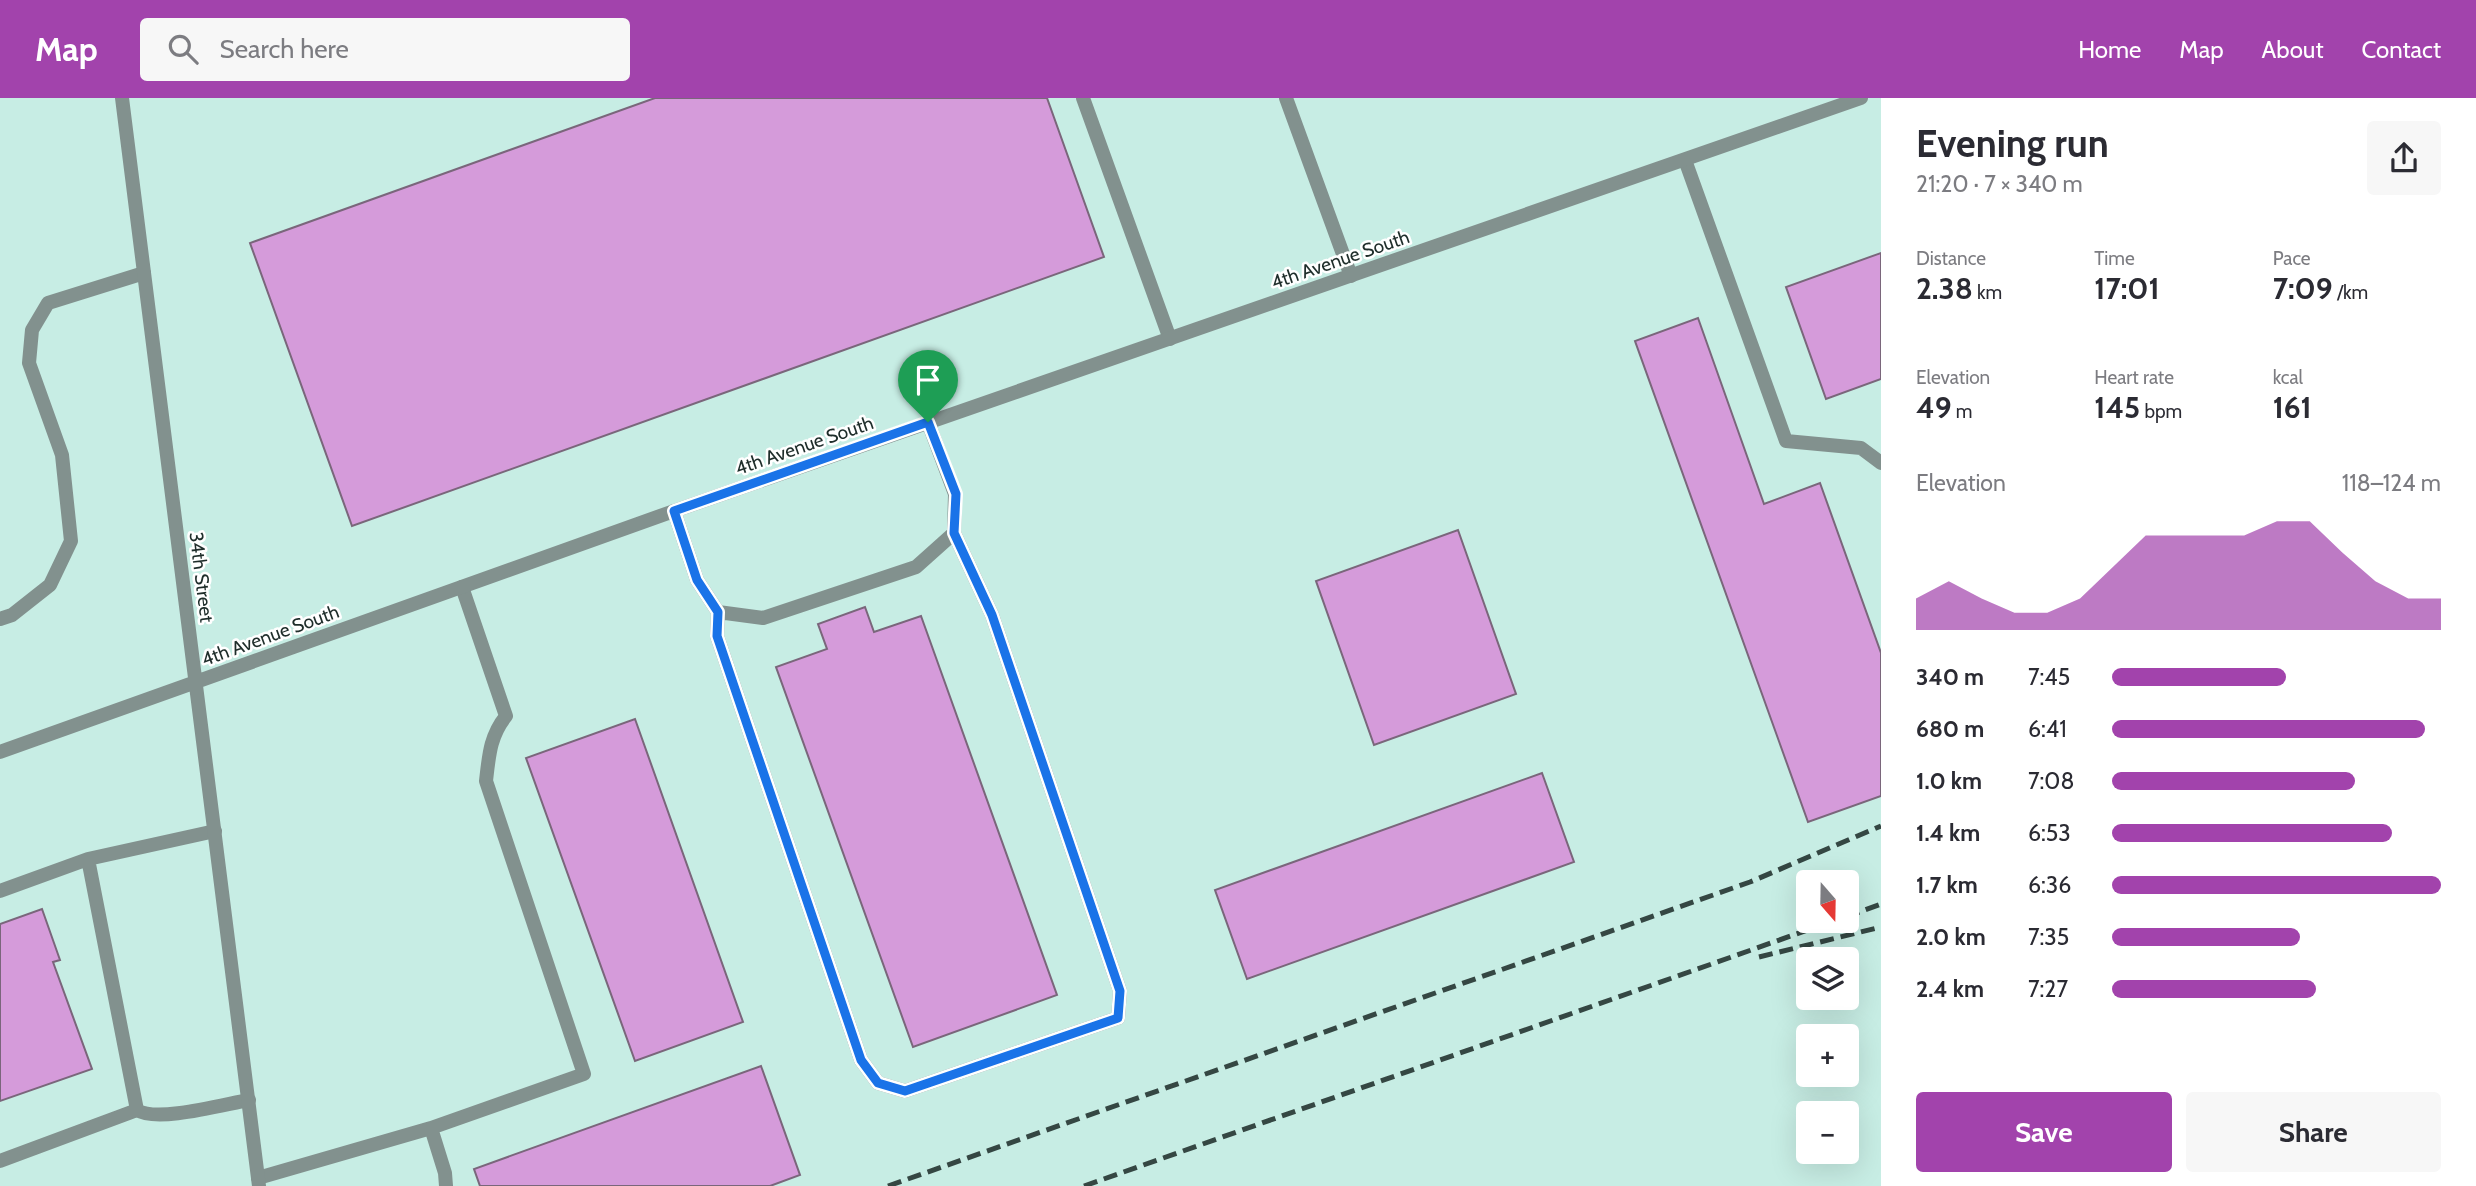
<!DOCTYPE html>
<meta charset="utf-8">
<style>
:root{--surface:#fff;--page:#f7f7f7;--text:#2b2b33;--muted:#7c7c81;--accent:#a243ac}
body{margin:0;font-family:Cabin,sans-serif;background:var(--page);color:var(--text);height:100vh;display:flex;flex-direction:column;font-size:26px;white-space:nowrap}
*{box-sizing:border-box;margin:0}
p{font-size:23px;color:var(--muted)}
.icon{flex:none;width:38px;height:38px;fill:none;stroke:currentColor;stroke-width:2;stroke-linecap:round;stroke-linejoin:round}
.map{position:relative;flex:1;overflow:hidden}
.drawer{display:flex;flex-direction:column;background:var(--surface);width:595px}
.drawer>*{flex:none}
.needle{width:46px;rotate:160deg}
.tools{position:absolute;left:1796px;top:772px;display:grid;gap:14px}
.tools a{display:grid;place-items:center;width:63px;height:63px;border-radius:7px;background:var(--surface);box-shadow:0 7px 28px #0002;font-size:35px}
.pin{position:absolute;display:grid;place-items:center;width:60px;height:60px;color:#fff;margin:-72px -30px;border-radius:50% 50% 50% 0;rotate:-45deg;box-shadow:0 0 7px #0007}
.pin .icon{rotate:45deg}
.round{display:grid;place-items:center;flex:none;width:74px;height:74px;border-radius:7px;background:var(--page)}
.summary{display:flex;align-items:center;justify-content:space-between;height:119px;padding:0 35px}
h1{font-size:38px;font-weight:700;line-height:52px}
.stats{display:grid;grid-template-columns:repeat(3,1fr);gap:10px;height:119px;padding:7px 35px}
.stats div{display:grid;align-content:center}
.stats b{font-size:30px;font-weight:700}
.stats small{font-size:19px;font-weight:400}
.stats p{font-size:19px}
.chart{height:196px;padding:14px 35px}
.chart p{display:flex;justify-content:space-between}
.chart svg{width:100%;height:126px;margin-top:7px;fill:var(--accent);opacity:.7}
.button{display:flex;gap:14px;margin-top:auto;padding:14px 35px}
.button a{flex:1;height:80px;border-radius:7px;background:var(--accent);color:#fff;font-size:28px;font-weight:700;line-height:80px;text-align:center}
.button a+a{background:var(--page);color:var(--text)}
ul{padding:0 35px;list-style:none;font-size:23px}
li{display:grid;grid-template-columns:112px 84px 1fr;align-items:center;height:52px}
li i{height:18px;border-radius:9px;background:var(--accent)}
header{display:flex;align-items:center;gap:42px;box-sizing:border-box;height:98px;padding:0 35px;background:var(--accent);color:#fff}
header strong{font-size:33px}
nav{display:flex;gap:38px;margin-inline-start:auto;font-size:24px}
.search{width:490px;height:63px;background:var(--page);display:flex;align-items:center;gap:18px;box-sizing:border-box;padding:0 24px;border-radius:7px;color:var(--muted);font-size:26px}
main{display:flex;flex:1;min-height:0}
.map>svg:first-child{display:block}
.building{fill:#d59bda;stroke:#7a667b;stroke-width:2}
.lines{fill:none;stroke-linecap:round;stroke-linejoin:round}
.lane{stroke:#82918e;stroke-width:14}
.street{stroke:#82918e;stroke-width:14}
.rail{stroke:#354743;stroke-width:5;stroke-dasharray:14 7;stroke-linecap:butt}
.route-casing{stroke:#fff;stroke-width:14}
.route{stroke:#1a73e8;stroke-width:9}
.labels{text-anchor:middle;stroke-width:5;stroke-linejoin:round;paint-order:stroke}
.street-label{font-size:19px;fill:#1e2d2a;stroke:#fff}
</style>
<header>
<strong>Map</strong>
<div class="search"><svg class="icon" aria-label="search" viewBox="0 0 24 24"><circle cx="10" cy="10" r="6"/><path d="M15 15l6 6"/></svg>Search here</div>
<nav><a>Home</a><a>Map</a><a>About</a><a>Contact</a></nav>
</header>
<main>
<div class="map">
<svg width="1881" height="1088" viewBox="0 0 1881 1088">
<rect width="100%" height="100%" fill="#c7ede4"/>
<path class="building" d="M 655,0 L 1047,0 L 1104,159 L 352,428 L 250,145 Z
M 1881,155 L 1881,281 L 1826,301 L 1786,189 Z
M 1698,220 L 1764,406 L 1820,385 L 1881,555 L 1881,698 L 1808,724 L 1635,243 Z
M 1458,432 L 1516,596 L 1374,647 L 1316,483 Z
M 865,509 L 874,534 L 921,518 L 1057,897 L 913,949 L 776,569 L 827,551 L 818,526 Z
M 635,621 L 743,924 L 635,963 L 526,660 Z
M 1542,675 L 1574,764 L 1247,881 L 1215,792 Z
M 42,811 L 60,862 L 53,864 L 92,971 L 0,1003 L 0,826 Z
M 761,968 L 800,1077 L 770,1088 L 480,1088 L 474,1071 Z"/>
<g class="lines">
<path class="lane" d="M 1083,0 L 1170,241
M 1286,0 L 1351,178
M 1685,62 L 1786,343 L 1861,350 L 1881,365
M 674,413 L 697,482 L 718,514 L 763,520 L 916,469 L 954,435 L 955,396 L 928,324
M 718,514 L 717,538 L 861,962 L 878,985 L 905,993 L 1118,920 L 1120,893 L 992,517 L 954,435
M 0,521 L 12,517 L 50,487 L 71,443 L 62,357 L 29,265 L 32,232 L 48,205 L 144,175
M 88,761 L 137,1012 C 157,1025 225,1006 249,1002
M 0,793 L 88,761 L 215,733
M 431,1030 L 445,1075 L 446,1088
M 0,1063 L 137,1012
M 258,1080 L 431,1030 L 584,976 L 486,683 C 489,657 490,638 506,618 L 462,489"/>
<path class="street" d="M 122,0 L 259,1088
M 0,654 L 674,413 L 1861,0"/>
<path class="rail" d="M 1846,819 L 1881,806
M 1759,859 L 1881,829
M 888,1088 L 1750,784 L 1881,728
M 1084,1088 L 1836,822"/>
</g>
<g class="lines">
<defs>
<path id="route" d="M 928,324 L 956,396 L 954,435 L 992,517 L 1120,893 L 1118,920 L 905,993 L 878,985 L 861,962 L 717,538 L 718,514 L 697,482 L 674,413 Z"/>
</defs>
<use href="#route" class="route-casing"/>
<use href="#route" class="route"/>
</g>
<g class="labels">
<g class="street-label">
<text transform="translate(1340 161) rotate(-19)" y="7">4th Avenue South</text>
<text transform="translate(804 347) rotate(-19)" y="7">4th Avenue South</text>
<text transform="translate(202 479) rotate(83)" y="7">34th Street</text>
<text transform="translate(270 537) rotate(-20)" y="7">4th Avenue South</text>
</g>
</g>
</svg>
<div class="tools">
<a><svg class="needle" viewBox="-14 -14 28 28"><path d="M0-13l5 13h-10z" fill="#e53935"/><path d="M0 13l5-13h-10z" fill="#7c7c81"/></svg></a>
<a><svg class="icon" aria-label="layers" viewBox="0 0 24 24"><path d="M12 4l9 5-9 5-9-5zM3 14l9 5 9-5"/></svg></a>
<a>+</a>
<a>−</a>
</div>
<div class="pin" style="left:928px;top:324px;background:#1e9e55"><svg class="icon" aria-label="arrive" viewBox="0 0 24 24"><path d="M6 21V4h12l-3 4 3 4H6"/></svg></div>
</div>
<section class="drawer">
<div class="summary"><div><h1>Evening run</h1><p>21:20 · 7 × 340 m</p></div><a class="round"><svg class="icon" aria-label="share" viewBox="0 0 24 24"><path d="M12 15V3M7 8l5-5 5 5M5 13v7h14v-7"/></svg></a></div>
<div class="stats">
<div><p>Distance</p><b>2.38<small> km</small></b></div>
<div><p>Time</p><b>17:01</b></div>
<div><p>Pace</p><b>7:09<small> /km</small></b></div>
</div>
<div class="stats">
<div><p>Elevation</p><b>49<small> m</small></b></div>
<div><p>Heart rate</p><b>145<small> bpm</small></b></div>
<div><p>kcal</p><b>161</b></div>
</div>
<div class="chart"><p><span>Elevation</span>118–124 m</p>
<svg viewBox="0 0 160 44" preserveAspectRatio="none"><path d="M0 44V33L10 27L20 33L30 38L40 38L50 33L60 22L70 11L80 11L90 11L100 11L110 6L120 6L130 17L140 27L150 33L160 33V44z"/></svg>
</div>
<ul>
<li><b>340 m</b>7:45<i style="width:53%"></i></li>
<li><b>680 m</b>6:41<i style="width:95%"></i></li>
<li><b>1.0 km</b>7:08<i style="width:74%"></i></li>
<li><b>1.4 km</b>6:53<i style="width:85%"></i></li>
<li><b>1.7 km</b>6:36<i style="width:100%"></i></li>
<li><b>2.0 km</b>7:35<i style="width:57%"></i></li>
<li><b>2.4 km</b>7:27<i style="width:62%"></i></li>
</ul>
<div class="button"><a>Save</a><a>Share</a></div>
</section>
</main>
